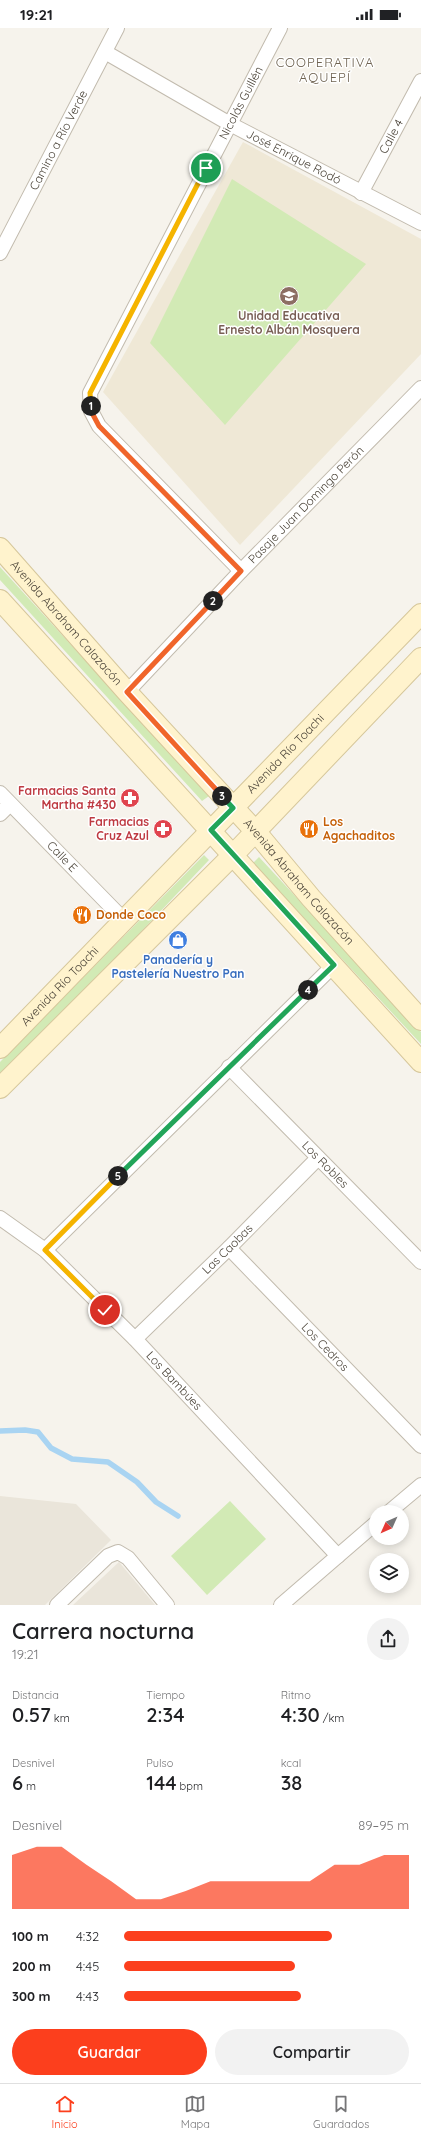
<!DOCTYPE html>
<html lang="es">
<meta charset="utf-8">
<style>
:root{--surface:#fff;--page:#f2f2f2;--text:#202124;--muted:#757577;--line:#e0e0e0;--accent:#fc3f1d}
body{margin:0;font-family:Quicksand,sans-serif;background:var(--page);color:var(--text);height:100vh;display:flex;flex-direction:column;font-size:15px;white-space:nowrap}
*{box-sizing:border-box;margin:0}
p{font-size:13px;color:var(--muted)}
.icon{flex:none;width:22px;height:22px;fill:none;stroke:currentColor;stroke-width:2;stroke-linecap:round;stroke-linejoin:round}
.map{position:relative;height:1577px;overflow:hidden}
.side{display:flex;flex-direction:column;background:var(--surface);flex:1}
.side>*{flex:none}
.needle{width:26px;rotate:225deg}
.buttons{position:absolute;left:369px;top:1477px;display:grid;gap:8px}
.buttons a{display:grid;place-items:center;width:40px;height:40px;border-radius:50%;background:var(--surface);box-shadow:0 2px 10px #0003;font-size:20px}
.pin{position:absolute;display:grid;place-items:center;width:34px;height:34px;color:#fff;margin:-17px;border:2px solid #fff;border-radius:50%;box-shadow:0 1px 4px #0007}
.km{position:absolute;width:20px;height:20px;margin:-10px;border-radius:50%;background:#222;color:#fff;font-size:11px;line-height:20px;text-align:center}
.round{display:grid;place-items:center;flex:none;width:42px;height:42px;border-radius:21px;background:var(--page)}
.headline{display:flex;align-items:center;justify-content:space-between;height:68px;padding:0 12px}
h1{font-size:22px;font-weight:600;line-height:30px}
.stats{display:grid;grid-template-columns:repeat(3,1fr);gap:6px;height:68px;padding:4px 12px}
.stats div{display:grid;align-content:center}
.stats b{font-size:20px;font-weight:600}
.stats small{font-size:11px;font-weight:400}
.stats p{font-size:11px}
.chart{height:112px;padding:8px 12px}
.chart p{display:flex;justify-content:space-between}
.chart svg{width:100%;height:72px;margin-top:4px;fill:var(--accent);opacity:.7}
.button{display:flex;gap:8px;margin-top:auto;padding:8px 12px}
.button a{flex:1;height:46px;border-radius:24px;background:var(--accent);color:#fff;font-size:16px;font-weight:600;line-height:46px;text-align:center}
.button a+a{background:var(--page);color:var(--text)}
ul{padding:0 12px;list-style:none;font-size:13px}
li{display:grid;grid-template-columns:64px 48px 1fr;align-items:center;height:30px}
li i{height:10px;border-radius:5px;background:var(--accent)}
.status{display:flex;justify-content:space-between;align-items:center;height:28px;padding:0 20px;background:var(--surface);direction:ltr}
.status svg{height:11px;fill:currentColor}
.tabs{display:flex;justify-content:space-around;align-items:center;height:56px;border-top:1px solid var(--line);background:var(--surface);font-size:11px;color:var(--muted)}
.tabs a{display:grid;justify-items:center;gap:2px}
.tabs .on{color:var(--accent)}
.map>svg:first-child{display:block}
.residential{fill:#eae5da}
.education{fill:#efe8d6}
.green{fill:#d2eab5}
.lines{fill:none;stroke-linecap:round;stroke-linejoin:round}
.stream{stroke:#a9d4f2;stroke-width:5.5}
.minor-casing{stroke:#c2bbae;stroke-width:16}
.secondary-casing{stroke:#d6c79b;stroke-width:22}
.minor{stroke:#fff;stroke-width:14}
.secondary{stroke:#fff3cd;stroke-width:20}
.split-1-casing{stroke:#fff;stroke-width:8}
.split-2-casing{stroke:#fff;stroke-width:8}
.split-3-casing{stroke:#fff;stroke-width:8}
.split-4-casing{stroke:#fff;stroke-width:8}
.split-5-casing{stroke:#fff;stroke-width:8}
.split-6-casing{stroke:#fff;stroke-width:8}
.split-1{stroke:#f5b400;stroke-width:5}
.split-2{stroke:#f0652b;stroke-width:5}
.split-3{stroke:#f0652b;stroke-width:5}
.split-4{stroke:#22a559;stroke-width:5}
.split-5{stroke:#22a559;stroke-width:5}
.split-6{stroke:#f5b400;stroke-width:5}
.labels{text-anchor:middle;stroke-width:3;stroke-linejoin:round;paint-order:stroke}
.street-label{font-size:12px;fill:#4b4439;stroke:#fff}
.education-label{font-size:12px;font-weight:bold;fill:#785e54;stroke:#fff}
.health-label{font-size:12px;font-weight:bold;fill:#be3a42;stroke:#fff;text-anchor:end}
.food-label{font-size:12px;font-weight:bold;fill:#c56008;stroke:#fff;text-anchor:start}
.shop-label{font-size:12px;font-weight:bold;fill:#366cbe;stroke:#fff}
.neighbourhood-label{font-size:13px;letter-spacing:1px;fill:#6e6250;stroke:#fff}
</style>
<div class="status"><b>19:21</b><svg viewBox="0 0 49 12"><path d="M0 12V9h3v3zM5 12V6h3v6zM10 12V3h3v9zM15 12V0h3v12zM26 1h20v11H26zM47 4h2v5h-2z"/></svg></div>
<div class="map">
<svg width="421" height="1577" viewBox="0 0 421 1577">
<rect width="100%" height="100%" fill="#f6f3ec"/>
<path class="residential" d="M 0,1468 L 76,1476 L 111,1512 L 45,1577 L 0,1577 Z
M 119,1534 L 155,1577 L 73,1577 Z"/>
<path class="education" d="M 243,114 L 421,211 L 421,326 L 240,517 L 103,364 Z"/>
<path class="green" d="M 232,151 L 366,236 L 225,397 L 150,315 Z
M 0,539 L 209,768 L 202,773 L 0,552 Z
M 204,827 L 209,832 L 137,908 L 0,1045 L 0,1034 Z
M 259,829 L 421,1004 L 421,1016 L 253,835 Z
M 230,1473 L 266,1511 L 207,1567 L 171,1528 Z"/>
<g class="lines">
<path class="stream" d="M 0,1403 L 25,1402 L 38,1404 L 51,1420 L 72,1431 L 108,1434 L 137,1454 L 156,1474 L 178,1488"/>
<defs>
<g id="minor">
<path id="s1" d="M 105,24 L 230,96 L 421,195"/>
<path id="s2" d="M 361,165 L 421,53"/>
<path id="s3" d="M 0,225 L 117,0"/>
<path id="s4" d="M 241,543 L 99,398 L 91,383 L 90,365 L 280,0"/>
<path id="s5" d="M 127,664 L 241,543 L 421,360"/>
<path id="s6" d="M 0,765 L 124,892"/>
<path d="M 0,786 L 10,776"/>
<path id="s7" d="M 229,1039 L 421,1234"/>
<path id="s8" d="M 0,1190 L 45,1222 L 135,1311 L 338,1528"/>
<path id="s9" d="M 229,1220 L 421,1418"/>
<path d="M 45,1222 L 334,937"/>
<path id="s10" d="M 135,1311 L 229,1220 L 318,1130"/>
<path d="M 389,1484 L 421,1457"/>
<path d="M 57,1577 L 108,1528 L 118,1524 L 128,1530 L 167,1577"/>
<path d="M 281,1577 L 376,1495"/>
</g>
<g id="secondary">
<path id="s11" d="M 0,520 L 127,664 L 256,804 L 311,870 L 421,992"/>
<path d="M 0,572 L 421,1034"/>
<path id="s12" d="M 0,1020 L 421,586"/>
<path d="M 0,1060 L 233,827 L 421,630"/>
</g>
</defs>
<use href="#minor" class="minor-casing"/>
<use href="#secondary" class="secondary-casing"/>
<use href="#minor" class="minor"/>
<use href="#secondary" class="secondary"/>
</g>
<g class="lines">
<defs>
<path id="split-1" d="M 91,378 L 90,365 L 206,140"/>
<path id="split-2" d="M 91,378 L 91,383 L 99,398 L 241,543 L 213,573"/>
<path id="split-3" d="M 213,573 L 127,664 L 222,768"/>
<path id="split-4" d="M 222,768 L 233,780 L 211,802 L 334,937 L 308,962"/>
<path id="split-5" d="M 118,1148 L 308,962"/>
<path id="split-6" d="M 105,1282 L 45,1222 L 118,1148"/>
</defs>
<use href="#split-1" class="split-1-casing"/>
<use href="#split-2" class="split-2-casing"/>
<use href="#split-3" class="split-3-casing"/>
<use href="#split-4" class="split-4-casing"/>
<use href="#split-5" class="split-5-casing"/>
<use href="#split-6" class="split-6-casing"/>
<use href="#split-1" class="split-1"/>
<use href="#split-2" class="split-2"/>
<use href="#split-3" class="split-3"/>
<use href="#split-4" class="split-4"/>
<use href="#split-5" class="split-5"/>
<use href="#split-6" class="split-6"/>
</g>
<defs>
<symbol id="school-disc" viewBox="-11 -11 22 22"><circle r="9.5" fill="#8d6e63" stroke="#fff"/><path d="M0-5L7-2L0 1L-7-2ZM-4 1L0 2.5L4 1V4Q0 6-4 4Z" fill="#fff"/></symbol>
<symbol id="pharmacy-disc" viewBox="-11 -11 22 22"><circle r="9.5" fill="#e0444e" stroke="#fff"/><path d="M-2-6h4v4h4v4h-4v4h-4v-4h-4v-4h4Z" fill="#fff"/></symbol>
<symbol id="restaurant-disc" viewBox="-11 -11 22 22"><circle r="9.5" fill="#e8710a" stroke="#fff"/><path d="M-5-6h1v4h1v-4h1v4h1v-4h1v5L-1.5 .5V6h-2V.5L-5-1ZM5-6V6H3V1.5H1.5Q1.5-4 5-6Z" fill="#fff"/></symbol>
<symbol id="shop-disc" viewBox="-11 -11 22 22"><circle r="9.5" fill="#3f7fe0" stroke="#fff"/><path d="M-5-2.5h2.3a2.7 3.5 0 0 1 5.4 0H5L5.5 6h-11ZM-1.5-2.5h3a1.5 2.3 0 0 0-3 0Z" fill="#fff"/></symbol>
</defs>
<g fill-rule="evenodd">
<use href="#school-disc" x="278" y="257" width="22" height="22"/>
<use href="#pharmacy-disc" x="119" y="759" width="22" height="22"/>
<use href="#pharmacy-disc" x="152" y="790" width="22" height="22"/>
<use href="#restaurant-disc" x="298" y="790" width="22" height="22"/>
<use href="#restaurant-disc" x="71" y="876" width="22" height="22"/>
<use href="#shop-disc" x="167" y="901" width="22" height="22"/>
</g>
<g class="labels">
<g class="street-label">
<text dy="4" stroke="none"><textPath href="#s4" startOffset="565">Nicolás Guillén</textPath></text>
<text dy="4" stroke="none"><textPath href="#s2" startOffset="64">Calle 4</textPath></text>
<text dy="4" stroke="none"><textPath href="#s3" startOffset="127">Camino a Río Verde</textPath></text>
<text dy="4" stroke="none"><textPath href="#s1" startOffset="216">José Enrique Rodó</textPath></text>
<text dy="4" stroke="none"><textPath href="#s5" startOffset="259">Pasaje Juan Domingo Perón</textPath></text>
<text dy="4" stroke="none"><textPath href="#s11" startOffset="100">Avenida Abraham Calazacón</textPath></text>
<text dy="4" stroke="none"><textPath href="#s12" startOffset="410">Avenida Río Toachi</textPath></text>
<text dy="4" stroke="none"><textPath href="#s6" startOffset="89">Calle E</textPath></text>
<text dy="4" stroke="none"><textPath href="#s11" startOffset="448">Avenida Abraham Calazacón</textPath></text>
<text dy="4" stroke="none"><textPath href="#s12" startOffset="86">Avenida Río Toachi</textPath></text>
<text dy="4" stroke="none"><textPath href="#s7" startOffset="137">Los Robles</textPath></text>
<text dy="4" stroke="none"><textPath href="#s10" startOffset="129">Las Caobas</textPath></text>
<text dy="4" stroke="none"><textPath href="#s9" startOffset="138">Los Cedros</textPath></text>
<text dy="4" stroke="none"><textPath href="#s8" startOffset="239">Los Bambúes</textPath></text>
</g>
<g class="education-label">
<text x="289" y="292">Unidad Educativa<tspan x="289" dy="14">Ernesto Albán Mosquera</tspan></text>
</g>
<g class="health-label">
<text x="116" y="767">Farmacias Santa<tspan x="116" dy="14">Martha #430</tspan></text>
<text x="149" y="798">Farmacias<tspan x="149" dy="14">Cruz Azul</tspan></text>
</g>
<g class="food-label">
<text x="323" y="798">Los<tspan x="323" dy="14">Agachaditos</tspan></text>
<text x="96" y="891">Donde Coco</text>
</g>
<g class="shop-label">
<text x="178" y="936">Panadería y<tspan x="178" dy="14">Pastelería Nuestro Pan</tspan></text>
</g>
<g class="neighbourhood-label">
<text x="325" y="39">COOPERATIVA<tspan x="325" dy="15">AQUEPÍ</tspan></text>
</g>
</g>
</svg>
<div class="buttons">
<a><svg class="needle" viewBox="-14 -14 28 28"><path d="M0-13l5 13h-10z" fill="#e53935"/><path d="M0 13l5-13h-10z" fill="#757577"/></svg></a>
<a><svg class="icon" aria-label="layers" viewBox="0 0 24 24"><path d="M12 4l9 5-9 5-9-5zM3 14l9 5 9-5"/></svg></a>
</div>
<div class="pin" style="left:206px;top:140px;background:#1e9e55"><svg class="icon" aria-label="arrive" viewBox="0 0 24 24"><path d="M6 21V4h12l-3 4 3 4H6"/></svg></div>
<div class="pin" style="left:105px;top:1282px;background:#d93025"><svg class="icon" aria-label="check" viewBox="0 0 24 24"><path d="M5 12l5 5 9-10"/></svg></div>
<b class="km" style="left:91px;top:378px">1</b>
<b class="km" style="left:213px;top:573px">2</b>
<b class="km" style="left:222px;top:768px">3</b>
<b class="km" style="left:308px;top:962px">4</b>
<b class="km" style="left:118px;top:1148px">5</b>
</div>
<section class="side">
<div class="headline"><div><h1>Carrera nocturna</h1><p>19:21</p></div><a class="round"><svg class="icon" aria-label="share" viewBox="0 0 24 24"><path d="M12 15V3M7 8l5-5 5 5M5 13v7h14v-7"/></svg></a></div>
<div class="stats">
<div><p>Distancia</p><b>0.57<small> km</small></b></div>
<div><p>Tiempo</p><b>2:34</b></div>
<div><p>Ritmo</p><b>4:30<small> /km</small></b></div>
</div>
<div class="stats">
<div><p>Desnivel</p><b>6<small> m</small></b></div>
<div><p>Pulso</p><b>144<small> bpm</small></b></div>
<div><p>kcal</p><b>38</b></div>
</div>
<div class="chart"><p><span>Desnivel</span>89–95 m</p>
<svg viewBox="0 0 160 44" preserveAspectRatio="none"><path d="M0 44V11L10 6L20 6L30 17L40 27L50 38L60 38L70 33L80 27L90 27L100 27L110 27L120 27L130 17L140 17L150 11L160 11V44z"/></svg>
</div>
<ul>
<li><b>100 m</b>4:32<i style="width:73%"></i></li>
<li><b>200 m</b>4:45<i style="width:60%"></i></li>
<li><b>300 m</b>4:43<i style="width:62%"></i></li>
</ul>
<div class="button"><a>Guardar</a><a>Compartir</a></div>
</section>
<nav class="tabs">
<a class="on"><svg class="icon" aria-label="home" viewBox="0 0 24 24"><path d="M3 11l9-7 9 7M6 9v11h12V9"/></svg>Inicio</a>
<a><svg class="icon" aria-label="map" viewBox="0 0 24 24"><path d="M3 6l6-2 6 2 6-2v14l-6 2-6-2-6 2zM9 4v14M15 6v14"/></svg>Mapa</a>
<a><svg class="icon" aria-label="saved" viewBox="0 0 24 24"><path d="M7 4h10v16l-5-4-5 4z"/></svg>Guardados</a>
</nav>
